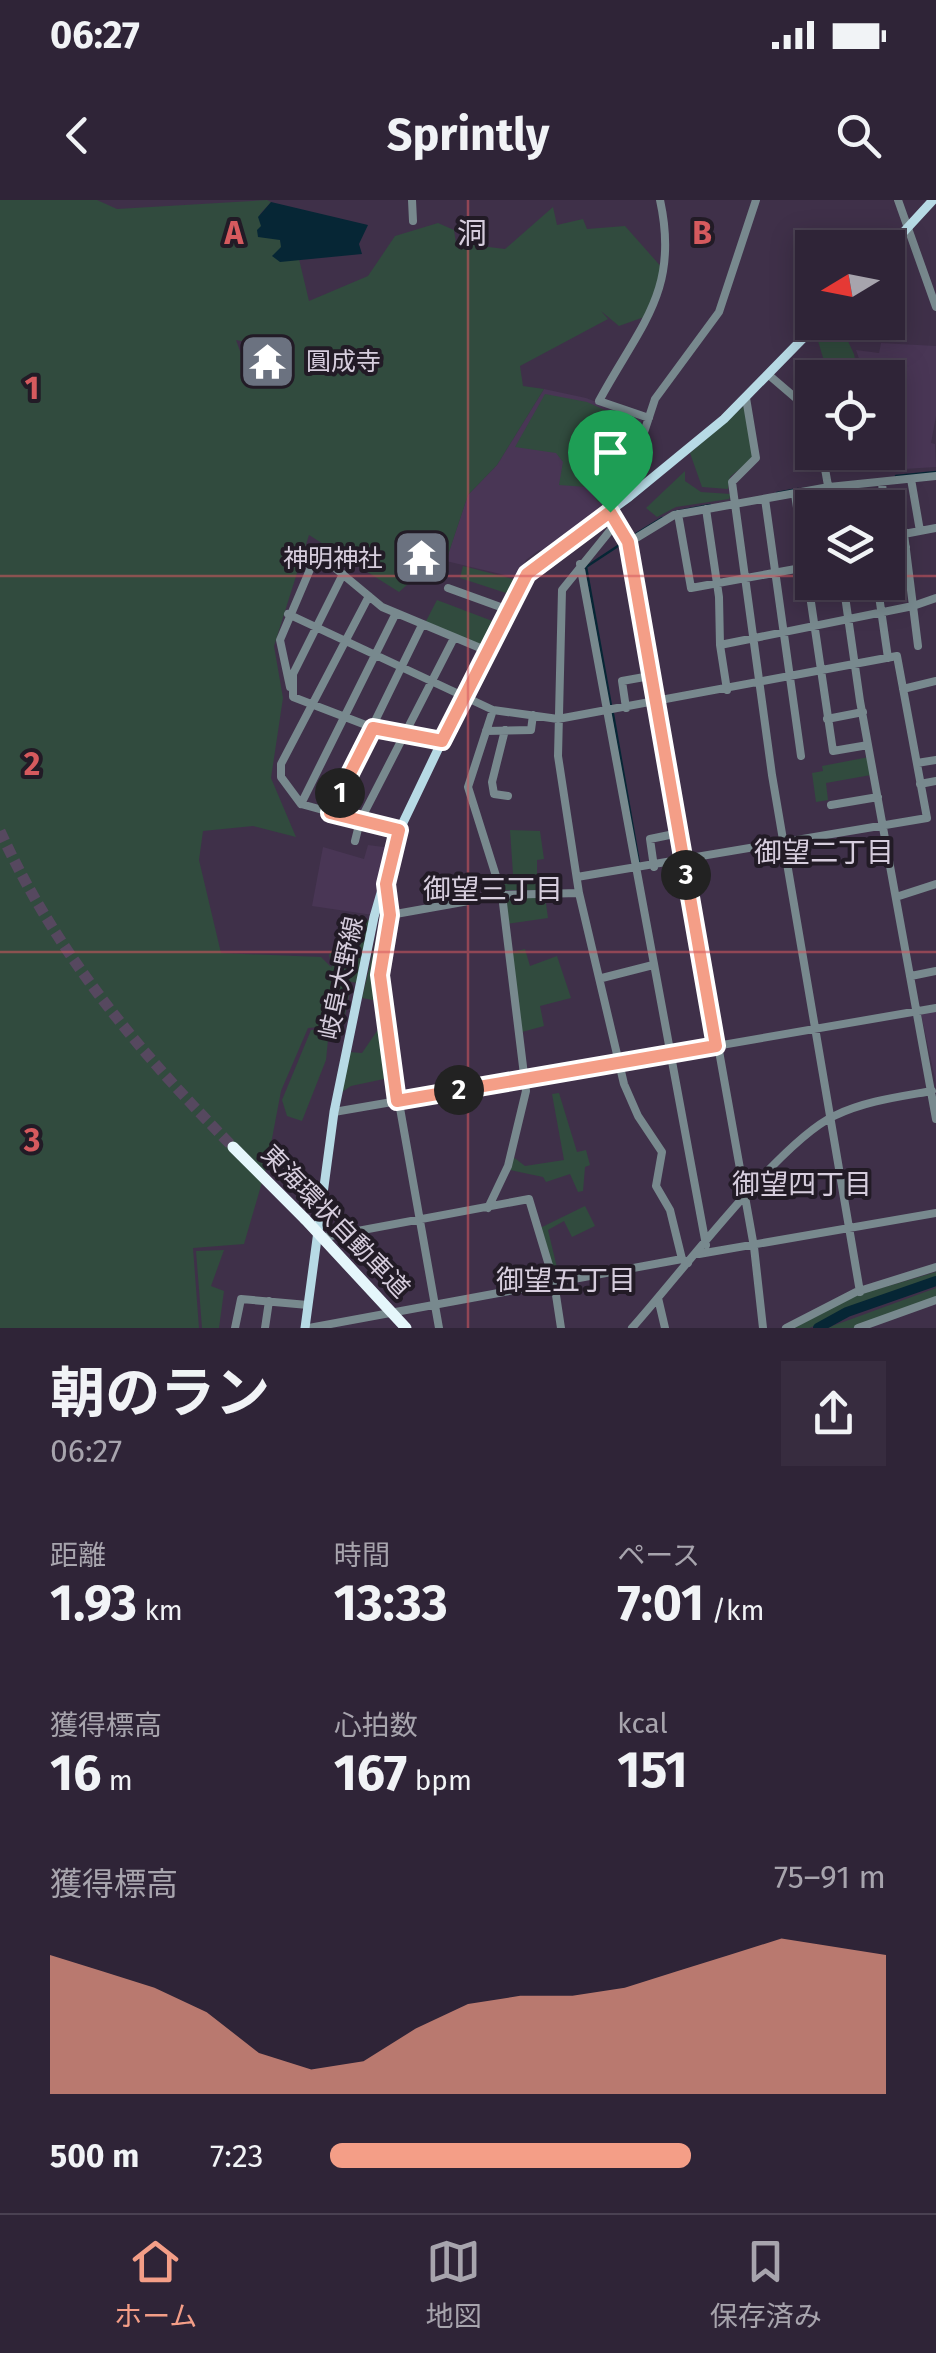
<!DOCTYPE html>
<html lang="ja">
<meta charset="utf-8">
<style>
:root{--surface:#2f2437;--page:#372c3f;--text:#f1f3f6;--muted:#a7a4ad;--line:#4a4152;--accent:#f49e87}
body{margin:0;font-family:"Fira Sans","Noto Sans JP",sans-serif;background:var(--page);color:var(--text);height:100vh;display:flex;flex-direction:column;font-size:38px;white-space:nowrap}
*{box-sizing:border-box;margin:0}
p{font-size:32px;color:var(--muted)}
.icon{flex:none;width:55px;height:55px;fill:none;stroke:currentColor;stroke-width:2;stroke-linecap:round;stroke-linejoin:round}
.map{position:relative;height:1128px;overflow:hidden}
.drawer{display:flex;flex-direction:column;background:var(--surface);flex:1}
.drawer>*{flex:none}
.needle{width:65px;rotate:260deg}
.tools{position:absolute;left:795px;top:30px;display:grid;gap:20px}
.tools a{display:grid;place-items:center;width:110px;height:110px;border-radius:0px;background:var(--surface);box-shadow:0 5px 25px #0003,0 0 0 2px var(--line);font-size:50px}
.pin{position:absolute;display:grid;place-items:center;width:85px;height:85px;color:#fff;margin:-102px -42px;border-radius:50% 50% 50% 0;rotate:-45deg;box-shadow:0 0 10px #0007}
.pin .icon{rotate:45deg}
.km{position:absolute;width:50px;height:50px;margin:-25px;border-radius:50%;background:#222;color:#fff;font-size:28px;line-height:50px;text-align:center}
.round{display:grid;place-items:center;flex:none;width:105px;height:105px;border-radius:0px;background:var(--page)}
.summary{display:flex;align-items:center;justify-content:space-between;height:170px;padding:0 50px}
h1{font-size:55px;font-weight:700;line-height:75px}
.stats{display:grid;grid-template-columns:repeat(3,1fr);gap:15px;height:170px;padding:10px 50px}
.stats div{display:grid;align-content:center}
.stats b{font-size:50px;font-weight:700}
.stats small{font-size:28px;font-weight:400}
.stats p{font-size:28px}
.chart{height:280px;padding:20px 50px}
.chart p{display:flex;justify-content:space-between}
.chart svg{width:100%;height:180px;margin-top:10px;fill:var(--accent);opacity:.7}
ul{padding:0 50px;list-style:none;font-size:32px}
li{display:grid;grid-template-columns:160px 120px 1fr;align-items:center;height:75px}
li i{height:25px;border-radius:12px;background:var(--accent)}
.status{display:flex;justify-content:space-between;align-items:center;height:70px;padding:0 50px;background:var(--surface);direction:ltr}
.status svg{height:28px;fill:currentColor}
header{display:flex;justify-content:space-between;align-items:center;height:130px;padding:0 50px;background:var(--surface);font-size:45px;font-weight:700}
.tabs{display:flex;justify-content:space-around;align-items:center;height:140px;border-top:2px solid var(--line);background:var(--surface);font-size:28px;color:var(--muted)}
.tabs a{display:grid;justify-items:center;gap:5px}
.tabs .selected{color:var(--accent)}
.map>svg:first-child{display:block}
.built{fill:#493655}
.green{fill:#314b3e;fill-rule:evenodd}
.water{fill:#062635}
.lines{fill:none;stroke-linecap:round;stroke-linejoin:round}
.stream{stroke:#062635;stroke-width:2.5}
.river{stroke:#062635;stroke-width:10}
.highway-tunnel{stroke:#56485f;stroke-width:11;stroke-dasharray:11 5.5;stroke-linecap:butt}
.minor{stroke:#78898e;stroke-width:8}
.major{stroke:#b7dae5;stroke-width:9}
.highway{stroke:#e5f6fb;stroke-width:11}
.highway-bridge{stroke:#e5f6fb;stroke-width:11}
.route-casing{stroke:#fff;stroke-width:20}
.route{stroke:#f49e87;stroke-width:12}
.grid{fill:none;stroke:#d65a5e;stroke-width:2.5;stroke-opacity:0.55}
.labels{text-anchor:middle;stroke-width:8;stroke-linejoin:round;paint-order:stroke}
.poi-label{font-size:25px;fill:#d6cddd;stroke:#221b26;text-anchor:start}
.street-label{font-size:25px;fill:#d6cddd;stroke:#221b26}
.neighbourhood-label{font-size:28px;fill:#d6cddd;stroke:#221b26}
.quarter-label{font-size:30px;fill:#d6cddd;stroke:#221b26}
.grid-label{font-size:32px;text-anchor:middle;font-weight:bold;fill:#d65a5e;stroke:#221b26;stroke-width:8;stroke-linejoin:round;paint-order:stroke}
</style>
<div class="status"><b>06:27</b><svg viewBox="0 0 49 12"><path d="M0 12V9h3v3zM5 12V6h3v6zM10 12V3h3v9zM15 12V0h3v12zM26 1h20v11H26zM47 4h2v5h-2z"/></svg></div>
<header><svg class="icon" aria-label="back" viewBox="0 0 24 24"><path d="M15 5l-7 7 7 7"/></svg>Sprintly<svg class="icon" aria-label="search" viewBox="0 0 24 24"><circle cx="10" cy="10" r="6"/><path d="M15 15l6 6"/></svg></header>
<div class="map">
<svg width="936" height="1128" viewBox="0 0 936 1128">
<rect width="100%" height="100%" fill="#3f3049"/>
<path class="built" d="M 881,143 L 936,146 L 936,216 L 931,243 L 935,244 L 936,267 L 889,270 L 887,265 L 867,261 L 858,253 L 888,252 L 888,178 L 858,177 L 863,170 L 856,150 L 879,153 Z
M 544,189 L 586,198 L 642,220 L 619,296 L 546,350 L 539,350 L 526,360 L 517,378 L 446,361 L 468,295 L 497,265 Z
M 368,645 L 391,648 L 373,715 L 312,706 L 323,647 L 364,659 Z
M 936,809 L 936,883 L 921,814 Z"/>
<path class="green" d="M 0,0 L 97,0 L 117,9 L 267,0 L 271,2 L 260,14 L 280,39 L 286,58 L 299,59 L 309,101 L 368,76 L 395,36 L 438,23 L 454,30 L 456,43 L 505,49 L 553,7 L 557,25 L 583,19 L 587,29 L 625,26 L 664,70 L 647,116 L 619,126 L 601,111 L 608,119 L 520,166 L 523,186 L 544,189 L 497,265 L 468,295 L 446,361 L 445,378 L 417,376 L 399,392 L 309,335 L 274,446 L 283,498 L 271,578 L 296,637 L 253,626 L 203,631 L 199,660 L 221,753 L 321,757 L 332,768 L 329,755 L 351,717 L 371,721 L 358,783 L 346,781 L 351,786 L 343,825 L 308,828 L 281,891 L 267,965 L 244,1044 L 193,1048 L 199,1128 L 0,1128 ZM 236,140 L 279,149 L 285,163 L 276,169 L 248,173 Z
M 840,124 L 854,154 L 859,177 L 812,178 L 812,188 L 806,182 L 824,161 L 818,141 Z
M 545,194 L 587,202 L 631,222 L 632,229 L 611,293 L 598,302 L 587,287 L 559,285 L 563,262 L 556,253 L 515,247 Z
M 745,205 L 754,257 L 730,277 L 728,289 L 702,287 L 690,253 Z
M 685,271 L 685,281 L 701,292 L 731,294 L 729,299 L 676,307 L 657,317 L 646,308 Z
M 463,366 L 513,379 L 514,384 L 506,393 L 460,378 Z
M 437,400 L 495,422 L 482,447 L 425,423 Z
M 869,557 L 871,575 L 826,583 L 828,600 L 816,602 L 812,573 L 823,571 L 822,566 Z
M 510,630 L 540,631 L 544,659 L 537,660 L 537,690 L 503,690 L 501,677 L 513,674 Z
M 545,696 L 548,718 L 507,724 L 505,700 Z
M 381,718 L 386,719 L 378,801 L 362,798 Z
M 525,749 L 530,766 L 557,756 L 571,798 L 540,806 L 544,826 L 522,832 L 512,752 Z
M 379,828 L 384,879 L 351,886 L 341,893 L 349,852 L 362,853 Z
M 311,830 L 329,830 L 326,860 L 302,921 L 287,916 L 282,900 Z
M 559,893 L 577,952 L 586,950 L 590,965 L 585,967 L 583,991 L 578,992 L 570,974 L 546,982 L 543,977 L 510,970 L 512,956 L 525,966 L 564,960 L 552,894 Z
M 585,1006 L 595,1026 L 572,1037 L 564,1021 L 548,1030 L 559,1076 L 555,1077 L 540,1028 Z
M 224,1050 L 211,1086 L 224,1091 L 219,1128 L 202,1128 L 196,1051 Z
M 936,1072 L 936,1078 L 809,1128 L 790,1128 L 854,1096 Z
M 936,1088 L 936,1098 L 854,1128 L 827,1128 Z"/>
<path class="water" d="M 271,2 L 368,25 L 359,44 L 362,54 L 280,62 L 272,56 L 281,47 L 280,40 L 258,37 L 257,30 L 261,26 L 258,17 Z"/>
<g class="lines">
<path class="stream" d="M 896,276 L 936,272
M 777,293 L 798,289
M 674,312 L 710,305
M 631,337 L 662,318
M 611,506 L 586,367 L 624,342
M 613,514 L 639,663"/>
<path class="river" d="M 818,1128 L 847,1112 L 936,1081"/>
<path class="highway-tunnel" d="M 0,631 C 56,753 139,852 233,947"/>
<path class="minor" d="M 412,0 L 413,21
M 898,0 L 936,107
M 770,176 L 812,212
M 746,198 L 756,258 L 732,282 L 772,575 L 860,1092
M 649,218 L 599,201 C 640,125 680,91 660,0
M 822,252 L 832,308
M 911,279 L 920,331
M 882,282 L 884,308
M 795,294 L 833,551 L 868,545
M 629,297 L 626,287 L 655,199 L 719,112 L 756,0
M 765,299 L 801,556
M 706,309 L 719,397 L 720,445 L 913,406 L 904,334 L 936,328
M 610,312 L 628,341 L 754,1047 L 763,1128
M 678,314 L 691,388 L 812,366
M 617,322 L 562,390 L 558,556 L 579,693 L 624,884 L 638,916 L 662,952 L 656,986 L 670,1010 L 682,1059 L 688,1063
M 888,323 L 902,323 L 904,334
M 628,343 L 674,315 L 829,287 L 936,276
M 888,351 L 906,347
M 580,364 L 706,1045
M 343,374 L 293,474 L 293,497 L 371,527 L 442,541
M 843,382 L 860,501 L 936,919
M 877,382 L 888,458
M 448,388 L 506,409
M 396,413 L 301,604 L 399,631
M 288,414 L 493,510 L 558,519 L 897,456 L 927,618 L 577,677
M 720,445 L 727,490
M 918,446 L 913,406 L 936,398
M 290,487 L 280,440 L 317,353 L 382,407 L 485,450
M 903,489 L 936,481
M 626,508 L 622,481 L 650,476
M 827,519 L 863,512
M 505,530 L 492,582 L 494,594 L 508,596
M 486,531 L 531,530 L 533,515
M 917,563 L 936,560
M 920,584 L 936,581
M 301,604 L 281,577 L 281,564 L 369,396
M 831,605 L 878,597
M 330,613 L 422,425
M 355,641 L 360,621 L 454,438
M 654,667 L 650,639 L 679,633
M 386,685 L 390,715 L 502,695 L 579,693
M 896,697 L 936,684
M 390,715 L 380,775 L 381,801 L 439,1128
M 911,776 L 936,771
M 602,778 L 653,765
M 334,912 L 936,808
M 488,1008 L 508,966 L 526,891 L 502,695 L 468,587 L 493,510
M 320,1038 L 529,999 L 554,1082 L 561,1128
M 699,1054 L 936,1013
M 658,1098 L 665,1128
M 235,1128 L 241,1099 L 308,1105
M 265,1128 L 269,1101
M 309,1128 L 682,1059
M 632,1128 C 678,1077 779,942 834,916 C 865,901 898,897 932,891
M 786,1128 L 856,1092 L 936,1067
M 858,1128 L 936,1100"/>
<path class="major" d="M 888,49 L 933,0
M 305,1128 L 334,912 L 374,717 L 399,631 L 499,422 L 533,367 L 629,297 L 724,219 L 819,122"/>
<path class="highway" d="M 233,947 L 305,1019"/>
<path class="highway-bridge" d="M 305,1019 L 406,1128"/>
</g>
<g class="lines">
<defs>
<path id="route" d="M 610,312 L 628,342 L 716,846 L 397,901 L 380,775 L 390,715 L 386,684 L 399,630 L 330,613 L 373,528 L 442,541 L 527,374 Z"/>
</defs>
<use href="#route" class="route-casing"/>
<use href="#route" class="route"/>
</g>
<path class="grid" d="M 468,0 L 468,1128M 0,376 L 812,376M 888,376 L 936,376M 0,752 L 936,752"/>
<defs>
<symbol id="temple-square" viewBox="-11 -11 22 22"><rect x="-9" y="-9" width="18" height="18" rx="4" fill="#6b7280" stroke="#221b26"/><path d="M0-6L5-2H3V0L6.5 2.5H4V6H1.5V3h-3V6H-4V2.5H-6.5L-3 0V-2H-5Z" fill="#fff"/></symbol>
</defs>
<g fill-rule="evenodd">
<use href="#temple-square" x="236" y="130" width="63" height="63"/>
<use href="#temple-square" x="390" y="326" width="63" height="63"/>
</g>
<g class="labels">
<g class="poi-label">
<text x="306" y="170">圓成寺</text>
<text x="383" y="367" text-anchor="end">神明神社</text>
</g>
<g class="street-label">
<text transform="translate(341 778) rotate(-78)" y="9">岐阜大野線</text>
<text transform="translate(336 1021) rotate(46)" y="9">東海環状自動車道</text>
</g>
<g class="neighbourhood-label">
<text x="824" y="662">御望二丁目</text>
<text x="493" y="699">御望三丁目</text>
<text x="802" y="994">御望四丁目</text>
<text x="566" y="1090">御望五丁目</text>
</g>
<g class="quarter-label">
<text x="472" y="44">洞</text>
</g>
</g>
<g class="grid-label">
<text x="234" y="44">A</text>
<text x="702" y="44">B</text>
<text x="32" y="199">1</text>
<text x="32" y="575">2</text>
<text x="32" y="951">3</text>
</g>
</svg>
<div class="tools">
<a><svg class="needle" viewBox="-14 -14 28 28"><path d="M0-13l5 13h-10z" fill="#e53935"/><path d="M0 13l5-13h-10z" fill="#a7a4ad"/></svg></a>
<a><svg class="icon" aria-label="locate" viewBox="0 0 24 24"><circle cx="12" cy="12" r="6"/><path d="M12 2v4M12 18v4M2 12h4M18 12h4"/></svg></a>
<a><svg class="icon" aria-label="layers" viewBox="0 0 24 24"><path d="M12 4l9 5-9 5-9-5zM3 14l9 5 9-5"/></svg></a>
</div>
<div class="pin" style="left:610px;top:312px;background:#1e9e55"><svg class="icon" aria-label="arrive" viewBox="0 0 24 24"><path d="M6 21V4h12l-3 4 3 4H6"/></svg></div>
<b class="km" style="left:340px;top:593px">1</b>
<b class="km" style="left:459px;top:890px">2</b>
<b class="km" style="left:686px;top:675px">3</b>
</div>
<section class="drawer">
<div class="summary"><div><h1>朝のラン</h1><p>06:27</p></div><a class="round"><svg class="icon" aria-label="share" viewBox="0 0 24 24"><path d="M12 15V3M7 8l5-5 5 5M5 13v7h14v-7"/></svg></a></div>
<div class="stats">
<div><p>距離</p><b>1.93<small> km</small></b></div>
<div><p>時間</p><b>13:33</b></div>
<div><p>ペース</p><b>7:01<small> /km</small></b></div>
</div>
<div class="stats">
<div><p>獲得標高</p><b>16<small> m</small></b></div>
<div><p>心拍数</p><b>167<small> bpm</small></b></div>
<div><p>kcal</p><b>151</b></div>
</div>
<div class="chart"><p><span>獲得標高</span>75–91 m</p>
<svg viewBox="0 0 160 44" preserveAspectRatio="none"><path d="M0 44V10L10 14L20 18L30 24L40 34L50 38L60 36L70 28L80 22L90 20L100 20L110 18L120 14L130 10L140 6L150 8L160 10V44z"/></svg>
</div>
<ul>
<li><b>500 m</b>7:23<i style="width:65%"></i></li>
</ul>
</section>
<nav class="tabs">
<a class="selected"><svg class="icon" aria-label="home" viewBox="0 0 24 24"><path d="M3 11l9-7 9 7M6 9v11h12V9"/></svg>ホーム</a>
<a><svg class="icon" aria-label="map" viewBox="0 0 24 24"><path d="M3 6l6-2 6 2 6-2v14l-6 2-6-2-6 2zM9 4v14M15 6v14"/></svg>地図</a>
<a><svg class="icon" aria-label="saved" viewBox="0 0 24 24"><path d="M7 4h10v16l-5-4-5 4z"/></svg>保存済み</a>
</nav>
